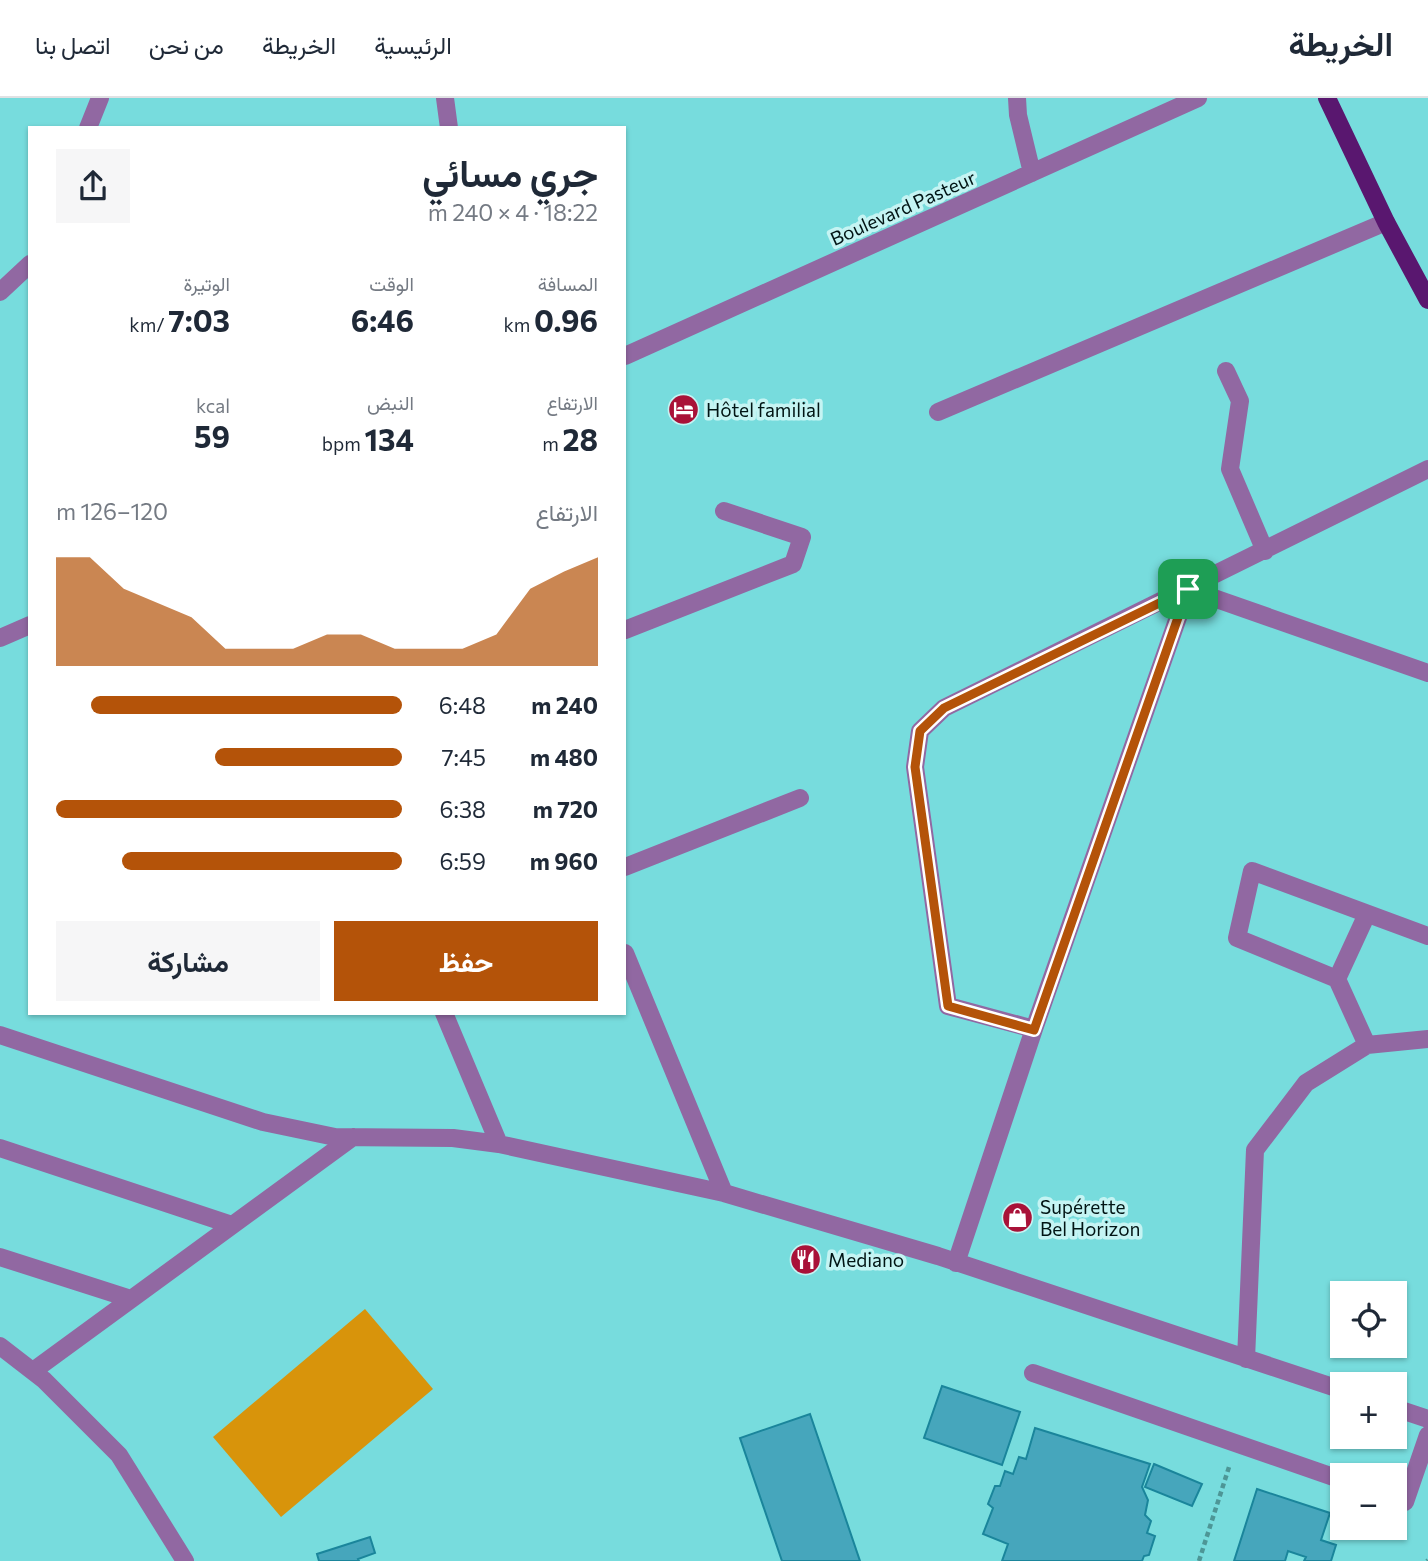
<!DOCTYPE html>
<html lang="ar">
<meta charset="utf-8">
<style>
:root{--surface:#fff;--page:#f6f6f7;--text:#1f2937;--muted:#747a83;--line:#e0e1e3;--accent:#b45309}
body{margin:0;font-family:Commissioner,Vazirmatn,sans-serif;background:var(--page);color:var(--text);direction:rtl;height:100vh;display:flex;flex-direction:column;font-size:26px;white-space:nowrap}
*{box-sizing:border-box;margin:0}
p{font-size:23px;color:var(--muted)}
.icon{flex:none;width:38px;height:38px;fill:none;stroke:currentColor;stroke-width:2;stroke-linecap:round;stroke-linejoin:round}
.map{position:relative;flex:1;overflow:hidden;direction:ltr}
.sheet{position:absolute;left:28px;top:28px;width:598px;height:889px;display:flex;flex-direction:column;background:var(--surface);border-radius:0px;box-shadow:0 2px 5px #0004;direction:rtl}
.sheet>*{flex:none}
.buttons{position:absolute;left:1330px;top:1183px;display:grid;gap:14px}
.buttons a{display:grid;place-items:center;width:77px;height:77px;border-radius:0px;background:var(--surface);box-shadow:0 2px 5px #0004;font-size:35px}
.pin{position:absolute;display:grid;place-items:center;width:60px;height:60px;color:#fff;margin:-30px;border-radius:14px;box-shadow:0 4px 10px #0006}
.round{display:grid;place-items:center;flex:none;width:74px;height:74px;border-radius:0px;background:var(--page)}
.overview{display:flex;align-items:center;justify-content:space-between;height:119px;padding:0 28px}
h1{font-size:38px;font-weight:700;line-height:52px}
.metrics{display:grid;grid-template-columns:repeat(3,1fr);gap:10px;height:119px;padding:7px 28px}
.metrics div{display:grid;align-content:center}
.metrics b{font-size:30px;font-weight:700}
.metrics small{font-size:19px;font-weight:400}
.metrics p{font-size:19px}
.chart{height:196px;padding:14px 28px}
.chart p{display:flex;justify-content:space-between}
.chart svg{width:100%;height:126px;margin-top:7px;fill:var(--accent);opacity:.7}
.primary-button{display:flex;gap:14px;margin-top:auto;padding:14px 28px}
.primary-button a{flex:1;height:80px;border-radius:0px;background:var(--accent);color:#fff;font-size:28px;font-weight:700;line-height:80px;text-align:center}
.primary-button a+a{background:var(--page);color:var(--text)}
ul{padding:0 28px;list-style:none;font-size:23px}
li{display:grid;grid-template-columns:112px 84px 1fr;align-items:center;height:52px}
li i{height:18px;border-radius:9px;background:var(--accent)}
header{display:flex;align-items:center;gap:42px;box-sizing:border-box;height:98px;padding:0 35px;background:var(--surface);border-bottom:2px solid var(--line)}
header strong{font-size:33px}
nav{display:flex;gap:38px;margin-inline-start:auto;font-size:24px}
.map>svg:first-child{display:block}
.green{fill:#d8940b}
.building{fill:#46a6bc;stroke:#1a859b;stroke-width:2}
.lines{fill:none;stroke-linecap:round;stroke-linejoin:round}
.path{stroke:#4d9696;stroke-width:4.5;stroke-dasharray:5 3.5;stroke-linecap:butt}
.minor{stroke:#9168a2;stroke-width:18}
.major{stroke:#59176f;stroke-width:18}
.route-casing{stroke:#fff;stroke-width:14}
.route{stroke:#b45309;stroke-width:9}
.labels{text-anchor:middle;stroke-width:7;stroke-linejoin:round;paint-order:stroke}
.street-label{font-size:19px;fill:#011414;stroke:#c5f4f3}
.poi-label{font-size:19px;fill:#011414;stroke:#c5f4f3;text-anchor:start}
</style>
<header>
<strong>الخريطة</strong>
<nav><a>الرئيسية</a><a>الخريطة</a><a>من نحن</a><a>اتصل بنا</a></nav>
</header>
<div class="map">
<svg width="1428" height="1463" viewBox="0 0 1428 1463">
<rect width="100%" height="100%" fill="#77dcdd"/>
<path class="green" d="M 365,1211 L 433,1291 L 281,1419 L 213,1339 Z"/>
<path class="building" d="M 942,1288 L 1020,1314 L 1002,1367 L 924,1340 Z
M 810,1316 L 860,1463 L 782,1463 L 740,1340 Z
M 1035,1330 L 1150,1366 L 1142,1389 L 1148,1402 L 1145,1417 L 1151,1423 L 1147,1435 L 1155,1438 L 1149,1457 L 1144,1458 L 1142,1463 L 1002,1463 L 1008,1446 L 983,1436 L 993,1410 L 988,1406 L 995,1388 L 1000,1388 L 1005,1373 L 1013,1376 L 1019,1359 L 1026,1361 Z
M 1154,1366 L 1202,1386 L 1192,1408 L 1145,1389 Z
M 1257,1391 L 1330,1415 L 1321,1442 L 1336,1447 L 1331,1463 L 1304,1463 L 1306,1459 L 1288,1453 L 1285,1463 L 1234,1463 Z
M 370,1439 L 375,1455 L 358,1461 L 359,1463 L 319,1463 L 317,1456 Z"/>
<g class="lines">
<path class="path" d="M 1199,1463 L 1230,1366
M 1427,1463 L 1428,1462"/>
<path class="minor" d="M 445,0 L 449,30
M 1017,0 L 1018,17 L 1032,75
M 88,30 L 100,0
M 0,194 L 30,166
M 625,258 L 1198,0
M 1226,273 L 1240,303 L 1230,371 L 1265,453
M 938,314 L 1386,124
M 625,532 L 793,466 L 802,439 L 724,413
M 0,540 L 30,527
M 625,769 L 800,700
M 625,855 L 724,1095
M 1337,881 L 1367,816
M 444,915 L 499,1046
M 1034,931 L 948,908 L 915,669 L 920,633 L 944,610 L 1428,371
M 0,937 L 263,1024 L 335,1039 L 453,1040 L 499,1046 L 724,1095 L 938,1158 L 1342,1292
M 1367,947 L 1337,881 L 1237,840 L 1252,773 L 1428,838
M 0,1050 L 232,1127
M 0,1159 L 131,1201
M 956,1165 L 1034,931 L 1188,491 L 1428,575
M 0,1248 L 44,1282 L 119,1357 L 185,1463
M 1246,1261 L 1255,1052 L 1306,985 L 1367,947 L 1428,941
M 33,1273 L 353,1039
M 1033,1275 L 1342,1382
M 1395,1310 L 1428,1321
M 1395,1400 L 1405,1404 L 1428,1337"/>
<path class="major" d="M 1327,0 L 1386,124 L 1428,202"/>
</g>
<g class="lines">
<defs>
<path id="route" d="M 1188,491 L 1034,932 L 948,908 L 915,669 L 920,633 L 944,610 Z"/>
</defs>
<use href="#route" class="route-casing"/>
<use href="#route" class="route"/>
</g>
<defs>
<symbol id="hotel-disc" viewBox="-11 -11 22 22"><circle r="9.5" fill="#a91238" stroke="#c5f4f3"/><path d="M-6-4.5h1.5V1H6V5H4.5V3h-9V5H-6ZM-4 0a1.8 1.8 0 1 1 3.6 0ZM.5 0V-2.5h3Q6-2.5 6 0Z" fill="#fff"/></symbol>
<symbol id="shop-disc" viewBox="-11 -11 22 22"><circle r="9.5" fill="#a91238" stroke="#c5f4f3"/><path d="M-5-2.5h2.3a2.7 3.5 0 0 1 5.4 0H5L5.5 6h-11ZM-1.5-2.5h3a1.5 2.3 0 0 0-3 0Z" fill="#fff"/></symbol>
<symbol id="restaurant-disc" viewBox="-11 -11 22 22"><circle r="9.5" fill="#a91238" stroke="#c5f4f3"/><path d="M-5-6h1v4h1v-4h1v4h1v-4h1v5L-1.5 .5V6h-2V.5L-5-1ZM5-6V6H3V1.5H1.5Q1.5-4 5-6Z" fill="#fff"/></symbol>
</defs>
<g fill-rule="evenodd">
<use href="#hotel-disc" x="666" y="294" width="35" height="35"/>
<use href="#shop-disc" x="1000" y="1102" width="35" height="35"/>
<use href="#restaurant-disc" x="788" y="1144" width="35" height="35"/>
</g>
<g class="labels">
<g class="street-label">
<text transform="translate(903 110) rotate(-24)" y="7">Boulevard Pasteur</text>
</g>
<g class="poi-label">
<text x="706" y="319">Hôtel familial</text>
<text x="1040" y="1116">Supérette<tspan x="1040" dy="22">Bel Horizon</tspan></text>
<text x="828" y="1169">Mediano</text>
</g>
</g>
</svg>
<div class="buttons">
<a><svg class="icon" aria-label="locate" viewBox="0 0 24 24"><circle cx="12" cy="12" r="6"/><path d="M12 2v4M12 18v4M2 12h4M18 12h4"/></svg></a>
<a>+</a>
<a>−</a>
</div>
<div class="pin" style="left:1188px;top:491px;background:#1e9e55"><svg class="icon" aria-label="arrive" viewBox="0 0 24 24"><path d="M6 21V4h12l-3 4 3 4H6"/></svg></div>
<section class="sheet">
<div class="overview"><div><h1>جري مسائي</h1><p>18:22 · 4 × 240 m</p></div><a class="round"><svg class="icon" aria-label="share" viewBox="0 0 24 24"><path d="M12 15V3M7 8l5-5 5 5M5 13v7h14v-7"/></svg></a></div>
<div class="metrics">
<div><p>المسافة</p><b>0.96<small> km</small></b></div>
<div><p>الوقت</p><b>6:46</b></div>
<div><p>الوتيرة</p><b>7:03<small> /km</small></b></div>
</div>
<div class="metrics">
<div><p>الارتفاع</p><b>28<small> m</small></b></div>
<div><p>النبض</p><b>134<small> bpm</small></b></div>
<div><p>kcal</p><b>59</b></div>
</div>
<div class="chart"><p><span>الارتفاع</span>120–126 m</p>
<svg viewBox="0 0 160 44" preserveAspectRatio="none"><path d="M0 44V6L10 6L20 17L30 22L40 27L50 38L60 38L70 38L80 33L90 33L100 38L110 38L120 38L130 33L140 17L150 11L160 6V44z"/></svg>
</div>
<ul>
<li><b>240 m</b>6:48<i style="width:90%"></i></li>
<li><b>480 m</b>7:45<i style="width:54%"></i></li>
<li><b>720 m</b>6:38<i style="width:100%"></i></li>
<li><b>960 m</b>6:59<i style="width:81%"></i></li>
</ul>
<div class="primary-button"><a>حفظ</a><a>مشاركة</a></div>
</section>
</div>
